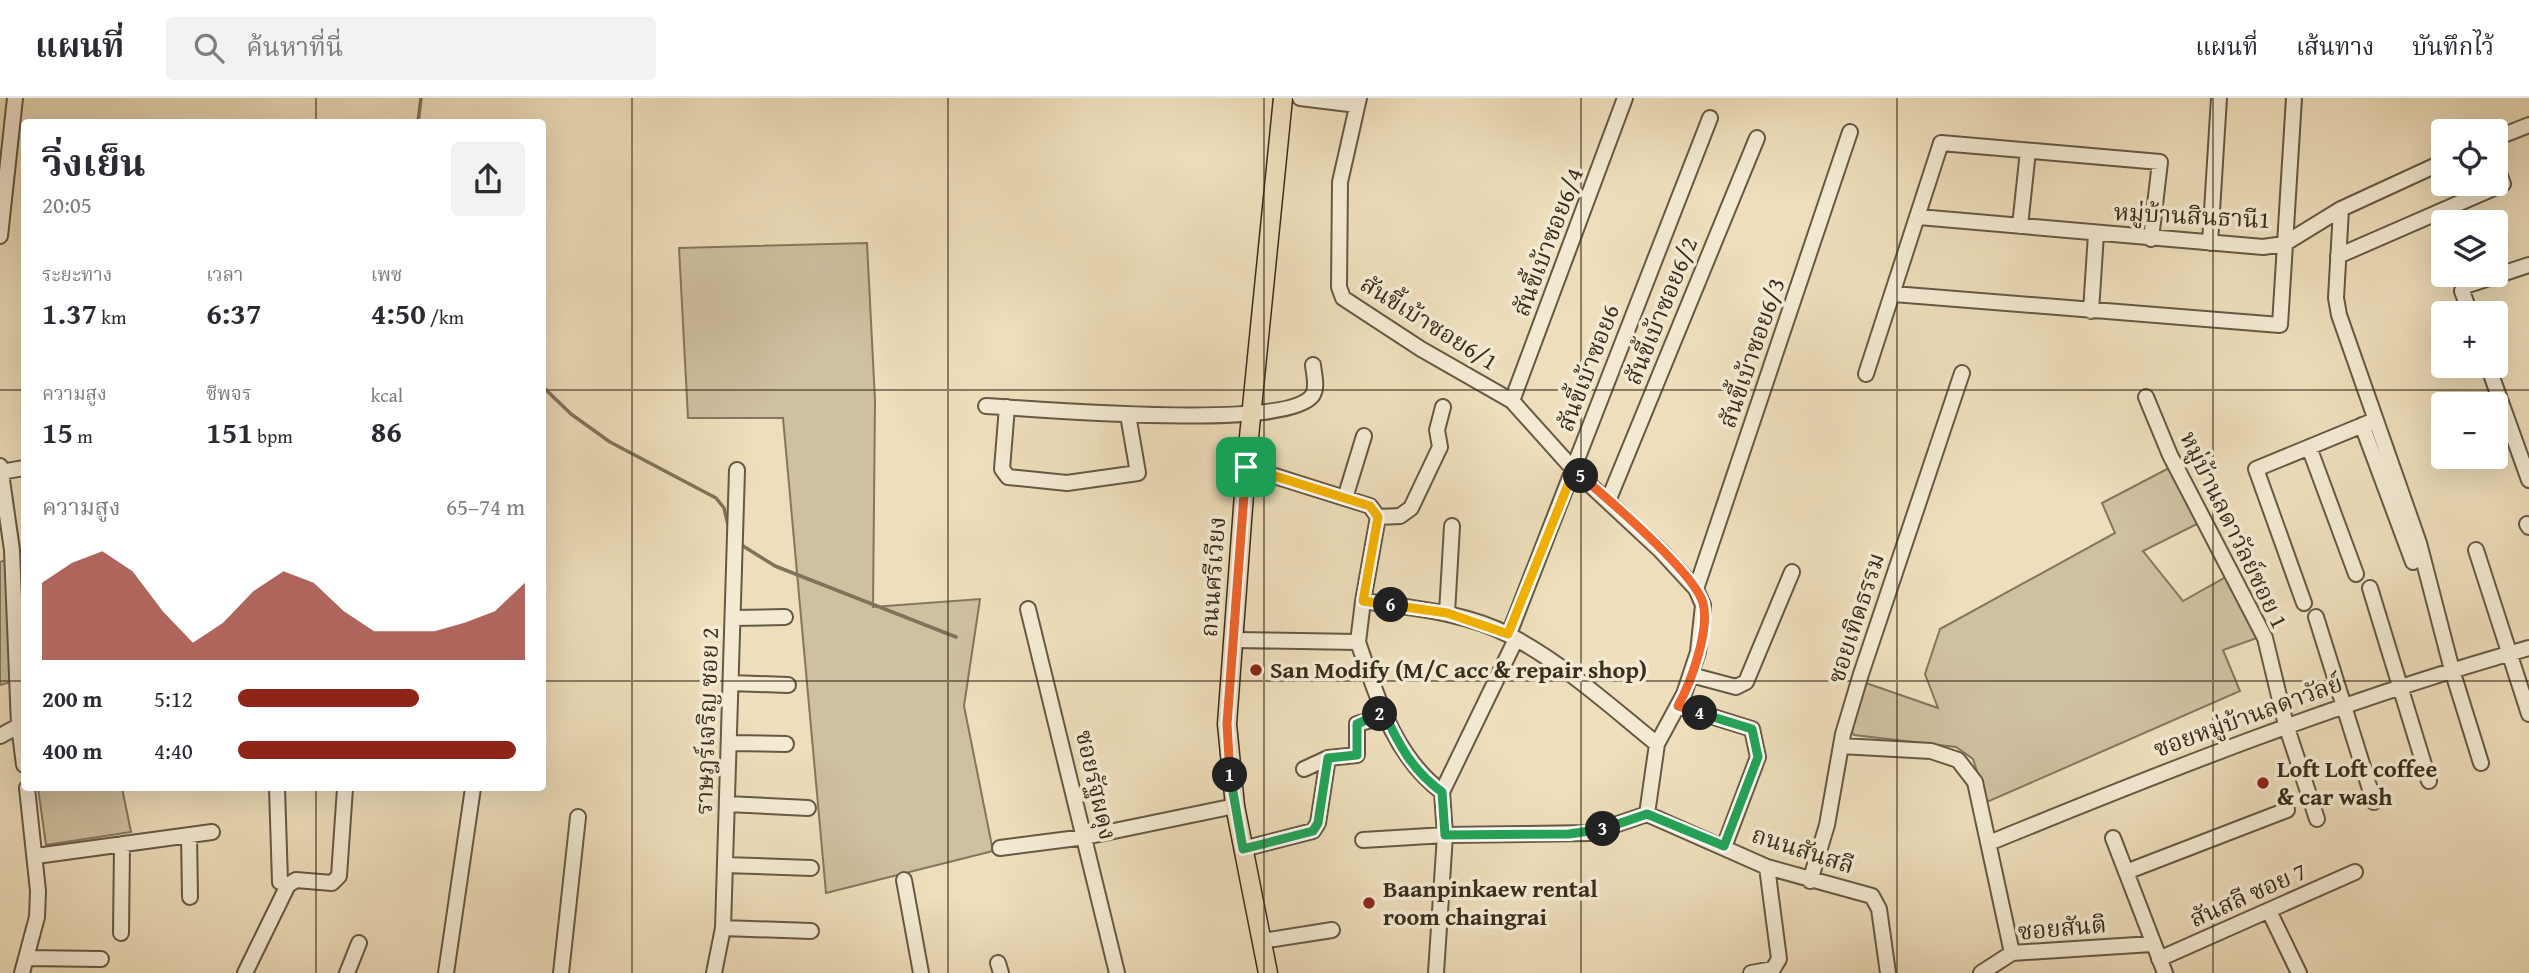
<!DOCTYPE html>
<html lang="th">
<meta charset="utf-8">
<style>
:root{--surface:#fff;--page:#f2f2f3;--text:#2b2b33;--muted:#7c7c81;--line:#e1e1e2;--accent:#8f2418}
body{margin:0;font-family:"Gentium Book Plus","Noto Serif Thai",serif;background:var(--page);color:var(--text);height:100vh;display:flex;flex-direction:column;font-size:26px;white-space:nowrap}
*{box-sizing:border-box;margin:0}
p{font-size:23px;color:var(--muted)}
.icon{flex:none;width:38px;height:38px;fill:none;stroke:currentColor;stroke-width:2;stroke-linecap:round;stroke-linejoin:round}
.map{position:relative;flex:1;overflow:hidden}
.sheet{position:absolute;left:21px;top:21px;width:525px;height:672px;display:flex;flex-direction:column;background:var(--surface);border-radius:7px;box-shadow:0 7px 28px #0002}
.sheet>*{flex:none}
.fabs{position:absolute;left:2431px;top:21px;display:grid;gap:14px}
.fabs a{display:grid;place-items:center;width:77px;height:77px;border-radius:7px;background:var(--surface);box-shadow:0 7px 28px #0002;font-size:35px}
.pin{position:absolute;display:grid;place-items:center;width:60px;height:60px;color:#fff;margin:-30px;border-radius:14px;box-shadow:0 4px 10px #0006}
.km{position:absolute;width:35px;height:35px;margin:-18px;border-radius:50%;background:#222;color:#fff;font-size:19px;line-height:35px;text-align:center}
.round{display:grid;place-items:center;flex:none;width:74px;height:74px;border-radius:7px;background:var(--page)}
.headline{display:flex;align-items:center;justify-content:space-between;height:119px;padding:0 21px}
h1{font-size:38px;font-weight:700;line-height:52px}
.metrics{display:grid;grid-template-columns:repeat(3,1fr);gap:10px;height:119px;padding:7px 21px}
.metrics div{display:grid;align-content:center}
.metrics b{font-size:30px;font-weight:700}
.metrics small{font-size:19px;font-weight:400}
.metrics p{font-size:19px}
.chart{height:196px;padding:14px 21px}
.chart p{display:flex;justify-content:space-between}
.chart svg{width:100%;height:126px;margin-top:7px;fill:var(--accent);opacity:.7}
ul{padding:0 21px;list-style:none;font-size:23px}
li{display:grid;grid-template-columns:112px 84px 1fr;align-items:center;height:52px}
li i{height:18px;border-radius:9px;background:var(--accent)}
header{display:flex;align-items:center;gap:42px;box-sizing:border-box;height:98px;padding:0 35px;background:var(--surface);border-bottom:2px solid var(--line)}
header strong{font-size:33px}
nav{display:flex;gap:38px;margin-inline-start:auto;font-size:24px}
.search{width:490px;height:63px;background:var(--page);display:flex;align-items:center;gap:18px;box-sizing:border-box;padding:0 24px;border-radius:7px;color:var(--muted);font-size:26px}
.map>svg:first-child{display:block}
.green{fill:#cfc0a0;stroke:#84765e;stroke-width:2}
.lines{fill:none;stroke-linecap:round;stroke-linejoin:round}
.stream{stroke:#80735b;stroke-width:3.5}
.minor-casing{stroke:#665944;stroke-width:18}
.major-casing{stroke:#392d1c;stroke-width:21}
.minor{stroke:#f4ead3;stroke-width:14}
.major{stroke:#eedebb;stroke-width:18}
.split-1-casing{stroke:#fff;stroke-width:14}
.split-2-casing{stroke:#fff;stroke-width:14}
.split-3-casing{stroke:#fff;stroke-width:14}
.split-4-casing{stroke:#fff;stroke-width:14}
.split-5-casing{stroke:#fff;stroke-width:14}
.split-6-casing{stroke:#fff;stroke-width:14}
.split-7-casing{stroke:#fff;stroke-width:14}
.split-1{stroke:#f0652b;stroke-width:9}
.split-2{stroke:#22a559;stroke-width:9}
.split-3{stroke:#22a559;stroke-width:9}
.split-4{stroke:#22a559;stroke-width:9}
.split-5{stroke:#f0652b;stroke-width:9}
.split-6{stroke:#f5b400;stroke-width:9}
.split-7{stroke:#f5b400;stroke-width:9}
.grid{fill:none;stroke:#392d1c;stroke-width:2;stroke-opacity:0.55}
.poi-dot{fill:#8f2418;stroke:#f4ead3;stroke-width:2.5}
.labels{text-anchor:middle;stroke-width:7;stroke-linejoin:round;paint-order:stroke}
.street-label{font-size:24px;fill:#392d1c;stroke:#f4ead3}
.poi-label{font-size:24px;font-weight:bold;fill:#392d1c;stroke:#f4ead3;text-anchor:start}
</style>
<header>
<strong>แผนที่</strong>
<div class="search"><svg class="icon" aria-label="search" viewBox="0 0 24 24"><circle cx="10" cy="10" r="6"/><path d="M15 15l6 6"/></svg>ค้นหาที่นี่</div>
<nav><a>แผนที่</a><a>เส้นทาง</a><a>บันทึกไว้</a></nav>
</header>
<div class="map">
<svg width="2529" height="875" viewBox="0 0 2529 875">
<rect width="100%" height="100%" fill="#eedebb"/>
<filter id="stains"><feTurbulence type="fractalNoise" baseFrequency=".00286" numOctaves="4"/><feColorMatrix values="0 0 0 0 .2 0 0 0 0 .09 0 0 0 0 .02 0 0 0 .5 -.17"/></filter>
<radialGradient id="worn" r=".72"><stop offset=".6" stop-color="#630" stop-opacity="0"/><stop offset="1" stop-color="#630" stop-opacity=".3"/></radialGradient>
<path class="green" d="M 867,145 L 875,302 L 873,509 L 980,501 L 964,608 L 993,753 L 826,795 L 783,320 L 688,320 L 679,150 Z
M 2169,370 L 2174,373 L 2197,426 L 2143,453 L 2183,503 L 2226,479 L 2257,540 L 2223,552 L 2240,593 L 1987,704 L 1973,661 L 1956,649 L 1854,637 L 1850,631 L 1866,585 L 1938,610 L 1925,576 L 1940,531 L 2115,435 L 2102,405 Z
M 8,461 L 15,583 L 0,587 L 0,464 Z
M 38,690 L 122,690 L 131,734 L 46,747 Z"/>
<g class="lines">
<path class="stream" d="M 418,24 L 421,0
M 542,288 L 571,316 L 610,344 L 716,400 L 724,410 L 729,431
M 743,448 L 775,468 L 956,539"/>
<defs>
<path id="minor" d="M 1300,0 L 1357,7
M 1359,0 L 1340,84 L 1339,189 L 1343,200 L 1421,251 L 1512,303 L 1574,372 L 1660,452 L 1696,491 L 1703,507 L 1698,554 L 1684,596 L 1657,646 L 1647,716
M 2496,40 L 2529,27
M 2341,111 L 2336,200 L 2339,217 L 2419,445 L 2452,572 L 2481,665
M 1919,119 L 2263,149 L 2284,146 L 2341,111 L 2443,64
M 2020,128 L 2028,53
M 0,138 L 15,0
M 2210,145 L 2219,0
M 2338,158 L 2503,86 L 2496,67
M 1894,196 L 2280,227 L 2294,0
M 2091,213 L 2096,136
M 2470,215 L 2462,193 L 2465,188 L 2529,167
M 2488,268 L 2529,382
M 1866,276 L 1941,45 L 2160,64 L 2151,141
M 2146,299 L 2170,357 L 2265,540 L 2286,627 L 2317,721
M 1512,303 L 1625,0
M 986,308 C 1037,311 1284,333 1312,298 C 1318,290 1314,277 1313,267
M 1007,309 L 1002,371 L 1008,379 L 1067,385 L 1138,375 L 1128,317
M 2362,327 L 2413,464
M 2309,349 L 2356,476
M 0,368 L 12,452 L 19,627 L 24,667
M 1246,369 L 1370,408 L 1378,419 L 1363,503 C 1411,510 1465,514 1509,537 C 1563,565 1610,608 1657,646
M 1,374 L 24,370
M 1345,400 L 1364,338
M 1608,403 L 1757,40
M 1378,419 L 1400,418 L 1411,410 L 1440,349 L 1437,332 L 1443,309
M 2527,426 L 2529,429
M 2476,452 L 2529,616
M 2370,490 L 2429,683
M 1696,491 L 1850,34
M 2304,505 L 2256,371 L 2375,322
M 1028,511 L 1117,875
M 1447,515 L 1452,428
M 2316,519 L 2374,704
M 734,520 L 785,519
M 1509,536 L 1710,20
M 1233,542 L 1358,544 C 1377,599 1394,658 1442,694
M 1358,544 L 1363,503
M 1691,577 L 1736,589 L 1746,584 L 1792,474
M 731,585 L 788,587
M 1678,608 L 1752,631 L 1758,659 L 1724,749
M 0,638 L 24,625
M 729,645 L 786,646
M 1841,648 L 1931,653 L 1958,662 L 1975,684 L 2012,855
M 1304,671 L 1328,660 L 1357,657 L 1357,626 L 1371,622 L 1384,614
M 277,690 L 280,784 L 288,787
M 727,706 L 808,710
M 1647,716 L 1767,769 L 1872,798 L 1879,811 L 1888,875
M 189,737 L 190,799
M 2113,740 L 2165,875
M 1363,742 L 1445,737 L 1591,735 L 1647,716
M 1989,745 C 2167,672 2344,602 2529,550
M 1000,750 L 1085,739 L 1235,708
M 1243,751 L 1313,733 L 1318,725 L 1328,660
M 36,758 L 212,734
M 725,767 L 811,770
M 2126,774 L 2287,712
M 904,782 L 921,875
M 1810,783 L 1827,727 L 1843,636 L 1861,576 L 1962,275
M 2269,813 L 2299,875
M 723,830 L 811,833
M 121,835 L 122,746
M 1262,843 L 1332,832
M 26,860 L 101,861
M 2159,861 L 2355,774
M 998,865 L 1001,875
M 22,875 L 37,819 L 38,793 L 27,690
M 245,875 L 288,787 L 296,782 L 332,785 L 339,778 L 345,690
M 347,875 L 359,845
M 446,875 L 473,690
M 561,875 L 578,719
M 714,875 L 723,830 L 737,372
M 1436,875 L 1445,737 L 1442,694 L 1516,541
M 1751,875 L 1773,871 L 1779,861 L 1767,769
M 1981,875 L 2012,855 L 2152,846"/>
<path id="major" d="M 1268,875 L 1235,708 L 1227,626 L 1246,369 L 1283,0"/>
</defs>
<use href="#minor" class="minor-casing"/>
<use href="#major" class="major-casing"/>
<use href="#minor" class="minor"/>
<use href="#major" class="major"/>
</g>
<g class="lines">
<defs>
<path id="split-1" d="M 1230,677 L 1227,626 L 1246,369"/>
<path id="split-2" d="M 1230,677 L 1243,751 L 1313,733 L 1318,725 L 1328,660 L 1357,657 L 1357,626 L 1380,616"/>
<path id="split-3" d="M 1380,616 L 1384,614 C 1398,646 1413,673 1442,694 L 1445,737 L 1569,736 L 1603,731"/>
<path id="split-4" d="M 1603,731 L 1647,716 L 1724,748 L 1758,659 L 1752,631 L 1700,615"/>
<path id="split-5" d="M 1581,378 C 1608,401 1694,474 1703,505 C 1710,533 1691,584 1678,608 L 1700,615"/>
<path id="split-6" d="M 1391,507 L 1447,515 L 1508,536 L 1574,372 L 1581,378"/>
<path id="split-7" d="M 1246,369 L 1370,408 L 1378,419 L 1363,503 L 1391,507"/>
</defs>
<use href="#split-1" class="split-1-casing"/>
<use href="#split-2" class="split-2-casing"/>
<use href="#split-3" class="split-3-casing"/>
<use href="#split-4" class="split-4-casing"/>
<use href="#split-5" class="split-5-casing"/>
<use href="#split-6" class="split-6-casing"/>
<use href="#split-7" class="split-7-casing"/>
<use href="#split-1" class="split-1"/>
<use href="#split-2" class="split-2"/>
<use href="#split-3" class="split-3"/>
<use href="#split-4" class="split-4"/>
<use href="#split-5" class="split-5"/>
<use href="#split-6" class="split-6"/>
<use href="#split-7" class="split-7"/>
</g>
<path class="grid" d="M 316,0 L 316,24M 632,0 L 632,875M 948,0 L 948,875M 1264,0 L 1264,875M 1581,0 L 1581,875M 1897,0 L 1897,875M 2213,0 L 2213,875M 0,292 L 24,292M 542,292 L 2529,292M 0,583 L 24,583M 542,583 L 2529,583M 316,690 L 316,875"/>
<g class="poi-dot">
<circle cx="1256" cy="572" r="7"/>
<circle cx="2263" cy="685" r="7"/>
<circle cx="1369" cy="805" r="7"/>
</g>
<g class="labels">
<g class="street-label">
<text transform="translate(2192 118) rotate(3)" y="8">หมู่บ้านสินธานี1</text>
<text transform="translate(1548 144) rotate(-69)" y="8">สันขี้เบ้าซอย6/4</text>
<text transform="translate(1661 213) rotate(-68)" y="8">สันขี้เบ้าซอย6/2</text>
<text transform="translate(1429 225) rotate(32)" y="8">สันขี้เบ้าซอย6/1</text>
<text transform="translate(1752 255) rotate(-71)" y="8">สันขี้เบ้าซอย6/3</text>
<text transform="translate(1588 270) rotate(-69)" y="8">สันขี้เบ้าซอย6</text>
<text transform="translate(2234 432) rotate(64)" y="8">หมู่บ้านลดาวัลย์ซอย 1</text>
<text transform="translate(1213 479) rotate(-86)" y="8">ถนนศรีเวียง</text>
<text transform="translate(1856 520) rotate(-72)" y="8">ซอยเทิดธรรม</text>
<text transform="translate(2248 618) rotate(-20)" y="8">ซอยหมู่บ้านลดาวัลย์</text>
<text transform="translate(707 623) rotate(-88)" y="8">ราษฎร์เจริญ ซอย 2</text>
<text transform="translate(1096 687) rotate(77)" y="8">ซอยรัฐผดุง</text>
<text transform="translate(1803 752) rotate(18)" y="8">ถนนสันสลี</text>
<text transform="translate(2248 797) rotate(-24)" y="8">สันสลี ซอย 7</text>
<text transform="translate(2062 830) rotate(-5)" y="8">ซอยสันติ</text>
</g>
<g class="poi-label">
<text x="1270" y="580">San Modify (M/C acc &amp; repair shop)</text>
<text x="2277" y="679">Loft Loft coffee<tspan x="2277" dy="28">&amp; car wash</tspan></text>
<text x="1383" y="799">Baanpinkaew rental<tspan x="1383" dy="28">room chaingrai</tspan></text>
</g>
</g>
<rect width="100%" height="100%" filter="url(#stains)"/>
<rect width="100%" height="100%" fill="url(#worn)"/>
</svg>
<div class="fabs">
<a><svg class="icon" aria-label="locate" viewBox="0 0 24 24"><circle cx="12" cy="12" r="6"/><path d="M12 2v4M12 18v4M2 12h4M18 12h4"/></svg></a>
<a><svg class="icon" aria-label="layers" viewBox="0 0 24 24"><path d="M12 4l9 5-9 5-9-5zM3 14l9 5 9-5"/></svg></a>
<a>+</a>
<a>−</a>
</div>
<div class="pin" style="left:1246px;top:369px;background:#1e9e55"><svg class="icon" aria-label="arrive" viewBox="0 0 24 24"><path d="M6 21V4h12l-3 4 3 4H6"/></svg></div>
<b class="km" style="left:1230px;top:677px">1</b>
<b class="km" style="left:1380px;top:616px">2</b>
<b class="km" style="left:1603px;top:731px">3</b>
<b class="km" style="left:1700px;top:615px">4</b>
<b class="km" style="left:1581px;top:378px">5</b>
<b class="km" style="left:1391px;top:507px">6</b>
<section class="sheet">
<div class="headline"><div><h1>วิ่งเย็น</h1><p>20:05</p></div><a class="round"><svg class="icon" aria-label="share" viewBox="0 0 24 24"><path d="M12 15V3M7 8l5-5 5 5M5 13v7h14v-7"/></svg></a></div>
<div class="metrics">
<div><p>ระยะทาง</p><b>1.37<small> km</small></b></div>
<div><p>เวลา</p><b>6:37</b></div>
<div><p>เพซ</p><b>4:50<small> /km</small></b></div>
</div>
<div class="metrics">
<div><p>ความสูง</p><b>15<small> m</small></b></div>
<div><p>ชีพจร</p><b>151<small> bpm</small></b></div>
<div><p>kcal</p><b>86</b></div>
</div>
<div class="chart"><p><span>ความสูง</span>65–74 m</p>
<svg viewBox="0 0 160 44" preserveAspectRatio="none"><path d="M0 44V17L10 10L20 6L30 13L40 27L50 38L60 31L70 20L80 13L90 17L100 27L110 34L120 34L130 34L140 31L150 27L160 17V44z"/></svg>
</div>
<ul>
<li><b>200 m</b>5:12<i style="width:63%"></i></li>
<li><b>400 m</b>4:40<i style="width:97%"></i></li>
</ul>
</section>
</div>
